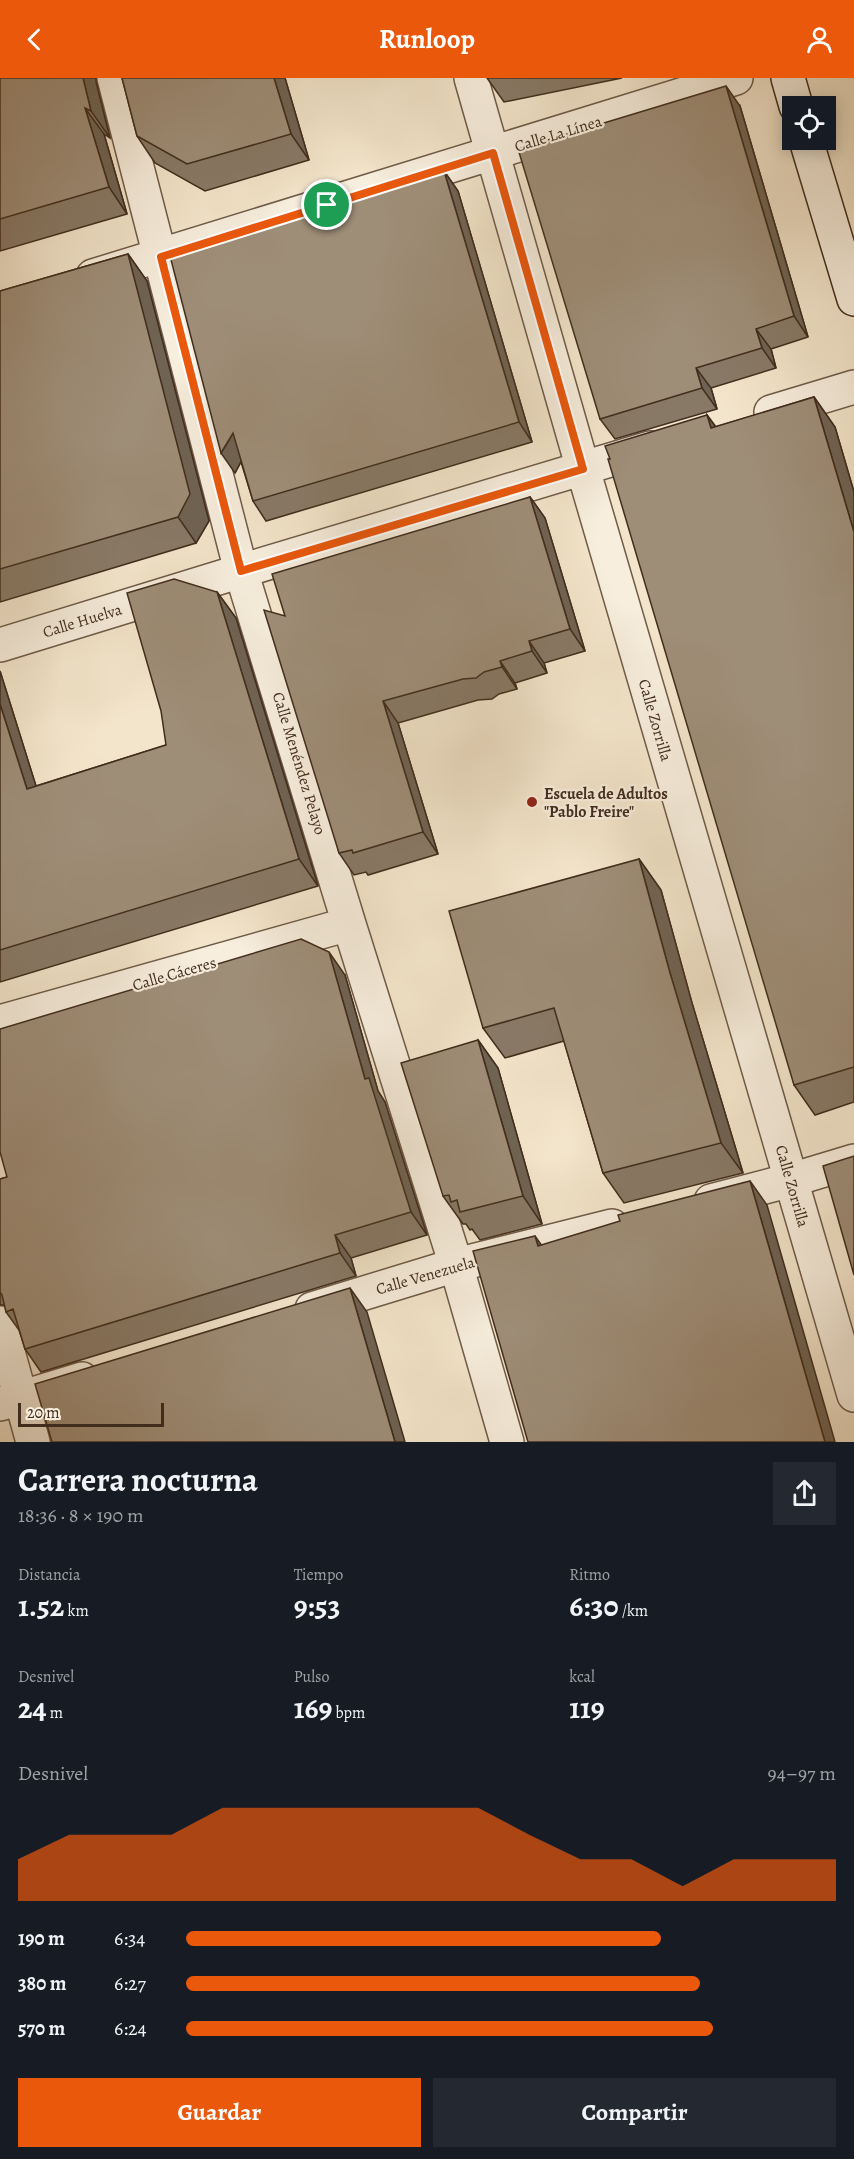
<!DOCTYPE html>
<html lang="es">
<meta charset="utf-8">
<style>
:root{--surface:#171b24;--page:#242831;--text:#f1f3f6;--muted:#9ea1a6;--accent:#ea580c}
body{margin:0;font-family:Alegreya,serif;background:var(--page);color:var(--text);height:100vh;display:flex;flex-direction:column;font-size:22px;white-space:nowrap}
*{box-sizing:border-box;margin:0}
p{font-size:20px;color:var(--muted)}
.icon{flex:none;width:33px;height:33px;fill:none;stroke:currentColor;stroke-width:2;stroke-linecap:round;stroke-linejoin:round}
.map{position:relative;height:1364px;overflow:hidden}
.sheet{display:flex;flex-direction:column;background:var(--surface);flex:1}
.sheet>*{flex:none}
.fabs{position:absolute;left:782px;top:18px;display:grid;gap:12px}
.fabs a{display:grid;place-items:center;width:54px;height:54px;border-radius:0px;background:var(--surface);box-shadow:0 3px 15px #0003;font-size:30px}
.scale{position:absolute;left:18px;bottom:15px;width:146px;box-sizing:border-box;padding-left:6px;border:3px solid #412d1d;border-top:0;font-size:16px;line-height:21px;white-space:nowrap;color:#412d1d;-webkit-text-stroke:4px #f7eedd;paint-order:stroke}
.pin{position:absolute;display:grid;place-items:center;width:51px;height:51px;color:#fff;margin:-26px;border:3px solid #fff;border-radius:50%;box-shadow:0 2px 6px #0007}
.round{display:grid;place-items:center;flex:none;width:63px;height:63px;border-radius:0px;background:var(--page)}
.headline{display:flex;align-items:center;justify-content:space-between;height:102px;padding:0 18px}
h1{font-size:33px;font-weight:600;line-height:45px}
.metrics{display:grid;grid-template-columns:repeat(3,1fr);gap:9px;height:102px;padding:6px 18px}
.metrics div{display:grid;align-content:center}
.metrics b{font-size:30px;font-weight:600}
.metrics small{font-size:16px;font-weight:400}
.metrics p{font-size:16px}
.chart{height:168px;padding:12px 18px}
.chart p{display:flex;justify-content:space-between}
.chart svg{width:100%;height:108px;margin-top:6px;fill:var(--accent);opacity:.7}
.action{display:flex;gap:12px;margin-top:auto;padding:12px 18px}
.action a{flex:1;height:69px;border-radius:0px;background:var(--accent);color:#fff;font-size:24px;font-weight:600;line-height:69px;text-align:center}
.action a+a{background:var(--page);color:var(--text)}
ul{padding:0 18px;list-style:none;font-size:20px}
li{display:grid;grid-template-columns:96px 72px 1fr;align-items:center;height:45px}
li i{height:15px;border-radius:8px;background:var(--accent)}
header{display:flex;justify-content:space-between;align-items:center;height:78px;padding:0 18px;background:var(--accent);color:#fff;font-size:27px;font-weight:600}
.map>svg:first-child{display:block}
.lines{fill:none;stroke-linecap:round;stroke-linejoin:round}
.minor-casing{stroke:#6e5b48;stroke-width:36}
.tertiary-casing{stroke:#6e5b48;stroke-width:36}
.secondary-casing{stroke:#412d1d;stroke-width:36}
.minor{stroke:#f7eedd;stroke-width:33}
.tertiary{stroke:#f7eedd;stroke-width:33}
.secondary{stroke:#f7eedd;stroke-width:33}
.wall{fill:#887966;stroke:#412d1d;stroke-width:1.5}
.shaded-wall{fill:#6f6353;stroke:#412d1d;stroke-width:1.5}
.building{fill:#9e8d77;stroke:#412d1d;stroke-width:1.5}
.route-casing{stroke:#fff;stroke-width:12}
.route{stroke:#ea580c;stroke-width:8}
.poi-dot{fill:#8f2418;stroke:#f7eedd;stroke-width:2}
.labels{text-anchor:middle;stroke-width:4.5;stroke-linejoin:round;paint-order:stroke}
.street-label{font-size:16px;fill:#412d1d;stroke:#f7eedd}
.poi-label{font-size:16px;font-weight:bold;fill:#412d1d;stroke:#f7eedd;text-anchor:start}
</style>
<header><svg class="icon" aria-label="back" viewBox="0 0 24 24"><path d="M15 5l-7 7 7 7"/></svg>Runloop<svg class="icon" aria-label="person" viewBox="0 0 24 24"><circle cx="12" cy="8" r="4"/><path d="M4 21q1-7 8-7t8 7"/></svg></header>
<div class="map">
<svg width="854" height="1364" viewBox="0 0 854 1364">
<rect width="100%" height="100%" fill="#f3e5cb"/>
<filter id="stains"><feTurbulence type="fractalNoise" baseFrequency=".00333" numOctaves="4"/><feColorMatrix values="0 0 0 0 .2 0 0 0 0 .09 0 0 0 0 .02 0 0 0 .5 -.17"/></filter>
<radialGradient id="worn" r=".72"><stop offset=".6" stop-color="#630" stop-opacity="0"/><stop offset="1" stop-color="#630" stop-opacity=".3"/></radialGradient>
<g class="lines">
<defs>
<path id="minor" d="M 114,0 L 241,493 L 349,846 L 456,1187 L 507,1364
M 471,0 L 583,391 L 854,1317
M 93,198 L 736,0
M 771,334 L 854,309
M 0,567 L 241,493 L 650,370
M 0,944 L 349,846
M 0,1245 L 33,1364"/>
<path id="tertiary" d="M 711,1123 L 791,1102 L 854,1083
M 312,1231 L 456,1187 L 612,1148
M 0,1326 L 82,1301"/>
<path id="secondary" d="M 788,0 L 796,28
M 806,62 L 854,221"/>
</defs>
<use href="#minor" class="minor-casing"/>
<use href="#tertiary" class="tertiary-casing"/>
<use href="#secondary" class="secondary-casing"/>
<use href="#minor" class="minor"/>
<use href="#tertiary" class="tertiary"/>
<use href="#secondary" class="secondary"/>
</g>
<path class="wall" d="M 0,0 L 96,4 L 110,60 L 104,56 L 127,136 L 0,173 Z
M 122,0 L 285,0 L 309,82 L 205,113 L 155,85 L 137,58 Z
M 487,0 L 622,0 L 504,24 Z
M 740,28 L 808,259 L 771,271 L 776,290 L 711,310 L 717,331 L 615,361 L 600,341 Z
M 444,93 L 458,113 L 532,364 L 266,443 L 253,423 L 241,384 L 235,395 L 282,144 Z
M 128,176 L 147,203 L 209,443 L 196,465 L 0,524 L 0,213 Z
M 814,319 L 835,349 L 854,414 L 854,1024 L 815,1037 L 794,1007 L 707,337 L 716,349 Z
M 530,419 L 545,440 L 585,573 L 544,585 L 547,595 L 515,605 L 517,611 L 499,616 L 492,621 L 478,622 L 398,645 L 438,776 L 368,797 L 366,794 L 354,797 L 339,775 L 285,538 Z
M 217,514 L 236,540 L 318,808 L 0,904 L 0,593 L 36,708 L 166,667 Z
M 639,781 L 661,812 L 692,925 L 743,1095 L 624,1125 L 603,1095 L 564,963 L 505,980 L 483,950 Z
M 345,897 L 378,1013 L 385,1024 L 427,1157 L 351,1180 L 356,1198 L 41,1294 L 25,1271 L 19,1252 L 6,1234 L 5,1227 L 0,1227 L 0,1101 L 7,1099 Z
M 478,962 L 498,990 L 542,1146 L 480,1162 L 472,1151 L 470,1152 L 466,1146 L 463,1146 L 443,1118 Z"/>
<path class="shaded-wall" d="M 83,0 L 96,0 L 96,4 L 110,60 L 91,33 Z
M 274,0 L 285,0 L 309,82 L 291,56 Z
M 726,8 L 740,28 L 808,259 L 794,238 Z
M 85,30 L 104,56 L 127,136 L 109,109 Z
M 444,93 L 458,113 L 532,364 L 519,344 Z
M 128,176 L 147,203 L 209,443 L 196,465 L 178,439 Z
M 756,251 L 771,271 L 776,290 L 762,270 Z
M 696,290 L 711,310 L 717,331 L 702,310 Z
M 814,319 L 835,349 L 854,414 L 854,454 Z
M 707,337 L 728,366 L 711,350 Z
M 233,355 L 246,374 L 235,395 L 221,375 Z
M 530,419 L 545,440 L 585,573 L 570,551 Z
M 217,514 L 236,540 L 318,808 L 299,781 Z
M 529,563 L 544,585 L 547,595 L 532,573 Z
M 500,583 L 515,605 L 517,611 L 502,589 Z
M 0,593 L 45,737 L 27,711 L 0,626 Z
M 383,623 L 398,645 L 438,776 L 423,754 Z
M 639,781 L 661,812 L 692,925 L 743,1095 L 721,1065 L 670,895 Z
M 329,874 L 345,897 L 378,1013 L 385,1024 L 427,1157 L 411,1134 L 365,1001 Z
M 478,962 L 498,990 L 542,1146 L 523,1118 Z
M 750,1103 L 767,1127 L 835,1364 L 825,1364 Z
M 335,1157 L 351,1180 L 356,1198 L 340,1175 Z
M 535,1158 L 552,1182 L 538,1168 Z
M 350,1210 L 367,1234 L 405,1364 L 395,1364 Z"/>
<path class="building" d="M 0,0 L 83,0 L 91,33 L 85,30 L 109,109 L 0,141 Z
M 122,0 L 274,0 L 291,56 L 187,86 L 137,58 Z
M 726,8 L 794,238 L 756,251 L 762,270 L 696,290 L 702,310 L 600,341 L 518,71 Z
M 444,93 L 519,344 L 253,423 L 233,355 L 221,375 L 169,174 L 282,144 Z
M 128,176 L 190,416 L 178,439 L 0,491 L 0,213 Z
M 814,319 L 854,454 L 854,989 L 794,1007 L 608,381 L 610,381 L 605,368 L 707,337 L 711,350 Z
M 530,419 L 570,551 L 529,563 L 532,573 L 500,583 L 502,589 L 484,594 L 476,600 L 463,601 L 383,623 L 423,754 L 353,775 L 352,772 L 339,775 L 264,532 L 285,538 L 272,496 Z
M 174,501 L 217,514 L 299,781 L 0,872 L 0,626 L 27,711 L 166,667 L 161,633 L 127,515 Z
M 639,781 L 670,895 L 721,1065 L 603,1095 L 554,930 L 483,950 L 449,833 Z
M 301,861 L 329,874 L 365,1001 L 369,1000 L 411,1134 L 335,1157 L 340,1175 L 25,1271 L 13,1231 L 6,1234 L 2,1217 L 0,1214 L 0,1101 L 7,1099 L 0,1074 L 0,951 Z
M 478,962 L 523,1118 L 460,1134 L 457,1122 L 451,1124 L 449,1117 L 443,1118 L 401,985 Z
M 854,1078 L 854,1197 L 823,1088 Z
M 750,1103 L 825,1364 L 528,1364 L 473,1173 L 535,1158 L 538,1168 L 620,1143 L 618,1137 Z
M 350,1210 L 395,1364 L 52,1364 L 35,1306 Z"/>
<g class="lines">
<defs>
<path id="route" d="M 493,75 L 583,391 L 241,493 L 161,179 Z"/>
</defs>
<use href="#route" class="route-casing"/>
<use href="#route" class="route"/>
</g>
<circle class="poi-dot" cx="532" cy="724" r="6"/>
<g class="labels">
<g class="street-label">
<text transform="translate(558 55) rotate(-17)" y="6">Calle La Línea</text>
<text transform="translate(82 542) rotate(-17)" y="6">Calle Huelva</text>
<text transform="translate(656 642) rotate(74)" y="6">Calle Zorrilla</text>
<text transform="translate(300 685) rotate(73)" y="6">Calle Menéndez Pelayo</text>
<text transform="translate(174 895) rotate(-16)" y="6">Calle Cáceres</text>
<text transform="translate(793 1108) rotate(74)" y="6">Calle Zorrilla</text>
<text transform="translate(425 1197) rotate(-16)" y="6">Calle Venezuela</text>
</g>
<g class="poi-label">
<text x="544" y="721">Escuela de Adultos<tspan x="544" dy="18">"Pablo Freire"</tspan></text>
</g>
</g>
<rect width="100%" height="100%" filter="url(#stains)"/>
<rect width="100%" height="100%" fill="url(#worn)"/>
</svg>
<div class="fabs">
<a><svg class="icon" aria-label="locate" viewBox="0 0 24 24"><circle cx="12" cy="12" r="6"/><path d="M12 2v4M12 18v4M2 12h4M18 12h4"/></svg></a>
</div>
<div class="scale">20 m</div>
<div class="pin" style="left:327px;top:127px;background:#1e9e55"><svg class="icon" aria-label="arrive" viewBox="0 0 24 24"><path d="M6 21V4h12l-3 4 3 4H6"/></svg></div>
</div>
<section class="sheet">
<div class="headline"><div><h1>Carrera nocturna</h1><p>18:36 · 8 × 190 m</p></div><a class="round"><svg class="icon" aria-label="share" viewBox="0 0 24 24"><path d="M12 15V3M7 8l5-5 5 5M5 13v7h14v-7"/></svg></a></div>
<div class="metrics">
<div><p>Distancia</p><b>1.52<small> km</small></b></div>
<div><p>Tiempo</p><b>9:53</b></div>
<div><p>Ritmo</p><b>6:30<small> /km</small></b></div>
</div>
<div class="metrics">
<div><p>Desnivel</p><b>24<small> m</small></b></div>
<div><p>Pulso</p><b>169<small> bpm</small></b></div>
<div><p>kcal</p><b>119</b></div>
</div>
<div class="chart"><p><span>Desnivel</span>94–97 m</p>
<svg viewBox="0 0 160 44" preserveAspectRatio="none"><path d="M0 44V27L10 17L20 17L30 17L40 6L50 6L60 6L70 6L80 6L90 6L100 17L110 27L120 27L130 38L140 27L150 27L160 27V44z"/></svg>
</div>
<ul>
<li><b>190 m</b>6:34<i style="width:73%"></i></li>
<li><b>380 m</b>6:27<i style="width:79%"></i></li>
<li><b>570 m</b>6:24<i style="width:81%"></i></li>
</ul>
<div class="action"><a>Guardar</a><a>Compartir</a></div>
</section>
